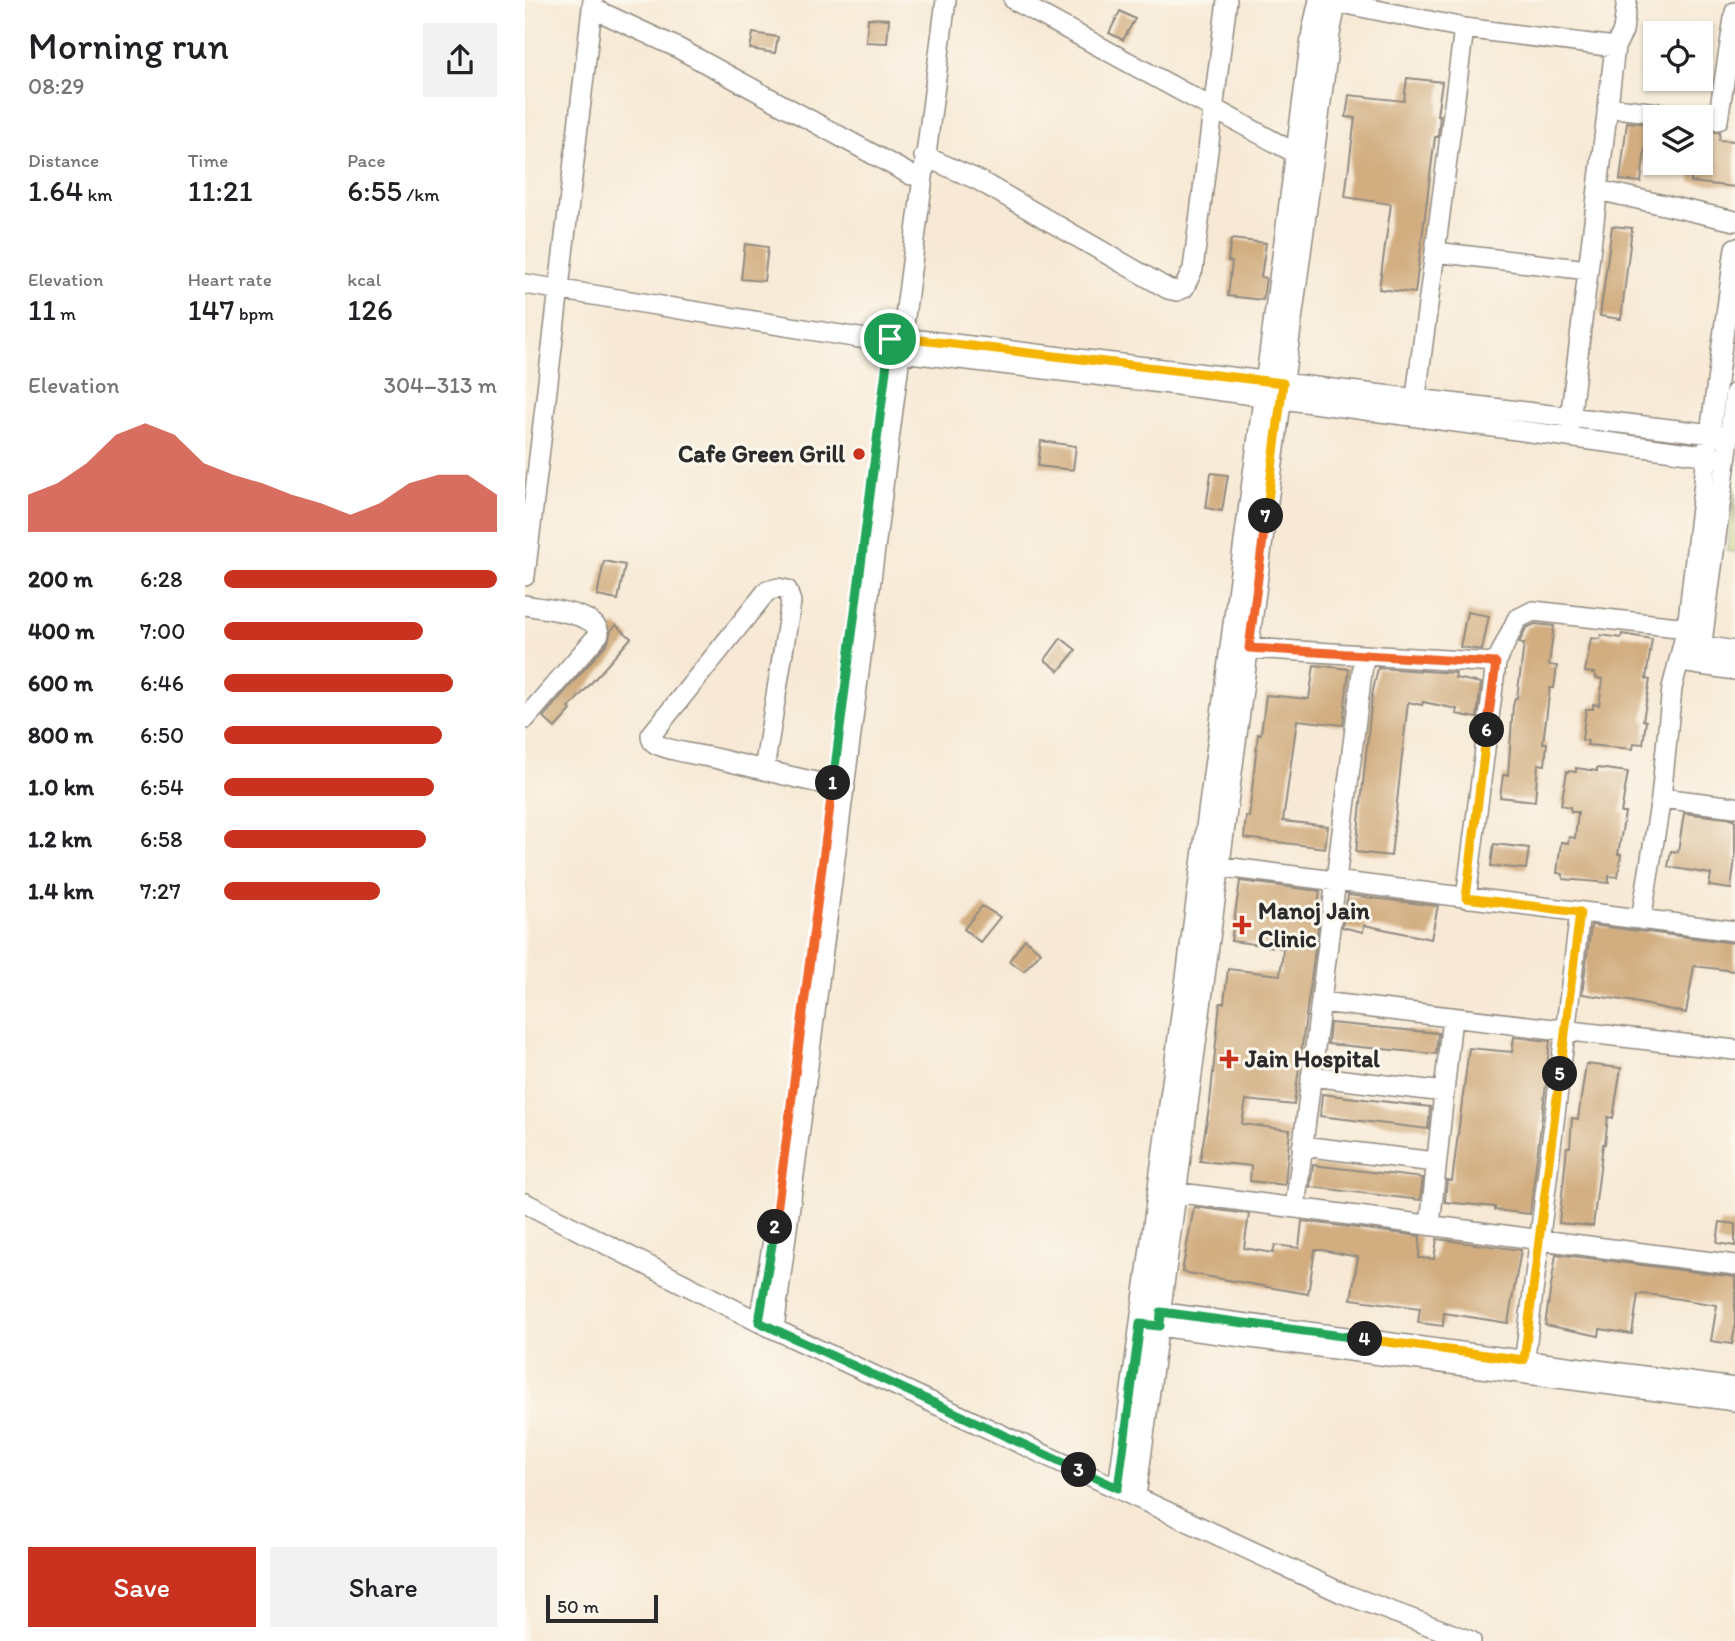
<!DOCTYPE html>
<meta charset="utf-8">
<style>
:root{--surface:#fff;--page:#f2f2f2;--text:#202124;--muted:#757577;--accent:#c8321e}
body{margin:0;font-family:Itim,sans-serif;background:var(--page);color:var(--text);height:100vh;display:flex;flex-direction:column;font-size:26px;white-space:nowrap}
*{box-sizing:border-box;margin:0}
p{font-size:23px;color:var(--muted)}
.icon{flex:none;width:38px;height:38px;fill:none;stroke:currentColor;stroke-width:2;stroke-linecap:round;stroke-linejoin:round}
.map{position:relative;flex:1;overflow:hidden}
.details{display:flex;flex-direction:column;background:var(--surface);width:525px}
.details>*{flex:none}
.tools{position:absolute;left:1118px;top:21px;display:grid;gap:14px}
.tools a{display:grid;place-items:center;width:70px;height:70px;border-radius:0px;background:var(--surface);box-shadow:0 2px 5px #0004;font-size:35px}
.scale{position:absolute;left:21px;bottom:18px;width:112px;box-sizing:border-box;padding-left:7px;border:4px solid #2b2b2b;border-top:0;font-size:19px;line-height:24px;white-space:nowrap;color:#2b2b2b;-webkit-text-stroke:5px #fbf7ec;paint-order:stroke}
.pin{position:absolute;display:grid;place-items:center;width:60px;height:60px;color:#fff;margin:-30px;border:4px solid #fff;border-radius:50%;box-shadow:0 2px 7px #0007}
.km{position:absolute;width:35px;height:35px;margin:-18px;border-radius:50%;background:#222;color:#fff;font-size:19px;line-height:35px;text-align:center}
.round{display:grid;place-items:center;flex:none;width:74px;height:74px;border-radius:0px;background:var(--page)}
.overview{display:flex;align-items:center;justify-content:space-between;height:119px;padding:0 28px}
h1{font-size:38px;font-weight:600;line-height:52px}
.stats{display:grid;grid-template-columns:repeat(3,1fr);gap:10px;height:119px;padding:7px 28px}
.stats div{display:grid;align-content:center}
.stats b{font-size:30px;font-weight:600}
.stats small{font-size:19px;font-weight:400}
.stats p{font-size:19px}
.chart{height:196px;padding:14px 28px}
.chart p{display:flex;justify-content:space-between}
.chart svg{width:100%;height:126px;margin-top:7px;fill:var(--accent);opacity:.7}
.button{display:flex;gap:14px;margin-top:auto;padding:14px 28px}
.button a{flex:1;height:80px;border-radius:0px;background:var(--accent);color:#fff;font-size:28px;font-weight:600;line-height:80px;text-align:center}
.button a+a{background:var(--page);color:var(--text)}
ul{padding:0 28px;list-style:none;font-size:23px}
li{display:grid;grid-template-columns:112px 84px 1fr;align-items:center;height:52px}
li i{height:18px;border-radius:9px;background:var(--accent)}
main{display:flex;flex:1;min-height:0}
.map>svg:first-child{display:block}
.green{fill:#c2ce70;stroke:#767c4e;stroke-width:2}
.building{fill:#d1ad80}
.lines{fill:none;stroke-linecap:round;stroke-linejoin:round}
.minor-casing{stroke:#918a80;stroke-width:22}
.minor{stroke:#fff;stroke-width:19}
.split-1-casing{stroke:#fff;stroke-width:14}
.split-2-casing{stroke:#fff;stroke-width:14}
.split-3-casing{stroke:#fff;stroke-width:14}
.split-4-casing{stroke:#fff;stroke-width:14}
.split-5-casing{stroke:#fff;stroke-width:14}
.split-6-casing{stroke:#fff;stroke-width:14}
.split-7-casing{stroke:#fff;stroke-width:14}
.split-8-casing{stroke:#fff;stroke-width:14}
.split-1{stroke:#22a559;stroke-width:9}
.split-2{stroke:#f0652b;stroke-width:9}
.split-3{stroke:#22a559;stroke-width:9}
.split-4{stroke:#22a559;stroke-width:9}
.split-5{stroke:#f5b400;stroke-width:9}
.split-6{stroke:#f5b400;stroke-width:9}
.split-7{stroke:#f0652b;stroke-width:9}
.split-8{stroke:#f5b400;stroke-width:9}
.poi-dot{fill:#c8321e;stroke:#fbf7ec;stroke-width:2.5}
.labels{text-anchor:middle;stroke-width:6;stroke-linejoin:round;paint-order:stroke}
.poi-label{font-size:24px;font-weight:bold;fill:#2b2b2b;stroke:#fbf7ec;text-anchor:start}
</style>
<main>
<section class="details">
<div class="overview"><div><h1>Morning run</h1><p>08:29</p></div><a class="round"><svg class="icon" aria-label="share" viewBox="0 0 24 24"><path d="M12 15V3M7 8l5-5 5 5M5 13v7h14v-7"/></svg></a></div>
<div class="stats">
<div><p>Distance</p><b>1.64<small> km</small></b></div>
<div><p>Time</p><b>11:21</b></div>
<div><p>Pace</p><b>6:55<small> /km</small></b></div>
</div>
<div class="stats">
<div><p>Elevation</p><b>11<small> m</small></b></div>
<div><p>Heart rate</p><b>147<small> bpm</small></b></div>
<div><p>kcal</p><b>126</b></div>
</div>
<div class="chart"><p><span>Elevation</span>304–313 m</p>
<svg viewBox="0 0 160 44" preserveAspectRatio="none"><path d="M0 44V31L10 27L20 20L30 10L40 6L50 10L60 20L70 24L80 27L90 31L100 34L110 38L120 34L130 27L140 24L150 24L160 31V44z"/></svg>
</div>
<ul>
<li><b>200 m</b>6:28<i style="width:100%"></i></li>
<li><b>400 m</b>7:00<i style="width:73%"></i></li>
<li><b>600 m</b>6:46<i style="width:84%"></i></li>
<li><b>800 m</b>6:50<i style="width:80%"></i></li>
<li><b>1.0 km</b>6:54<i style="width:77%"></i></li>
<li><b>1.2 km</b>6:58<i style="width:74%"></i></li>
<li><b>1.4 km</b>7:27<i style="width:57%"></i></li>
</ul>
<div class="button"><a>Save</a><a>Share</a></div>
</section>
<div class="map">
<svg width="1210" height="1641" viewBox="0 0 1210 1641">
<rect width="100%" height="100%" fill="#fbf7ec"/>
<filter id="ink" filterUnits="userSpaceOnUse"><feTurbulence type="fractalNoise" baseFrequency=".0143" numOctaves="2"/><feDisplacementMap in="SourceGraphic" scale="14" xChannelSelector="R" yChannelSelector="G"/><feConvolveMatrix kernelMatrix="1 2 1 2 8 2 1 2 1" color-interpolation-filters="sRGB"/></filter>
<filter id="wash" filterUnits="userSpaceOnUse"><feTurbulence type="fractalNoise" baseFrequency=".00686" numOctaves="4" result="noise"/><feDisplacementMap in="SourceGraphic" scale="28" xChannelSelector="R" yChannelSelector="G"/><feGaussianBlur stdDeviation="1.57" result="paint"/><feColorMatrix in="noise" values="0 0 0 0 0 0 0 0 0 0 0 0 0 0 0 0 0 1.4 0 .05"/><feComposite in="paint" operator="in"/></filter>
<g filter="url(#wash)">
<rect width="100%" height="100%" fill="#f7e9d5"/>
<path class="green" d="M 1210,487 L 1210,552 L 1202,551 Z"/>
<g id="blocks">
<path class="building" d="M 595,11 L 610,19 L 598,40 L 584,33 Z
M 343,18 L 364,19 L 362,43 L 341,42 Z
M 228,33 L 253,37 L 250,53 L 225,49 Z
M 882,78 L 917,82 L 912,115 L 915,115 L 913,137 L 910,137 L 890,293 L 854,289 L 866,204 L 820,197 L 830,118 L 821,117 L 824,95 L 879,101 Z
M 1102,122 L 1123,124 L 1116,182 L 1095,180 Z
M 1177,124 L 1182,124 L 1190,132 L 1195,132 L 1194,140 L 1210,141 L 1210,187 L 1166,182 L 1166,175 L 1131,171 L 1131,163 L 1176,163 Z
M 1087,226 L 1107,228 L 1096,319 L 1075,316 Z
M 706,239 L 741,243 L 736,277 L 741,278 L 738,300 L 703,296 L 707,262 L 703,261 Z
M 220,244 L 243,247 L 239,281 L 216,279 Z
M 516,441 L 551,446 L 548,470 L 513,466 Z
M 686,473 L 703,475 L 697,511 L 681,508 Z
M 79,561 L 100,565 L 93,600 L 72,596 Z
M 942,612 L 964,616 L 957,650 L 935,647 Z
M 1010,624 L 1029,626 L 1024,665 L 1032,666 L 1029,688 L 1025,688 L 1018,743 L 1022,743 L 1020,765 L 1013,764 L 1010,801 L 975,797 L 978,775 L 983,775 L 988,706 L 990,698 L 992,698 L 999,644 L 994,643 L 1001,628 Z
M 91,625 L 106,638 L 44,708 L 46,710 L 30,728 L 18,717 L 83,642 L 86,630 Z
M 1097,634 L 1127,639 L 1121,679 L 1125,680 L 1118,720 L 1121,721 L 1118,744 L 1109,743 L 1108,749 L 1062,745 L 1063,741 L 1057,740 L 1061,709 L 1068,709 L 1068,704 L 1074,705 L 1078,679 L 1071,678 L 1070,673 L 1060,672 L 1066,638 L 1075,639 L 1076,635 L 1096,638 Z
M 536,638 L 551,650 L 534,671 L 520,660 Z
M 789,665 L 824,669 L 818,725 L 772,720 L 758,821 L 803,826 L 800,848 L 719,838 L 721,816 L 724,817 L 733,734 L 736,734 L 741,695 L 784,699 Z
M 853,668 L 931,673 L 930,678 L 956,683 L 952,718 L 931,714 L 932,709 L 898,702 L 897,705 L 883,702 L 866,856 L 831,852 L 847,695 Z
M 1051,768 L 1072,771 L 1072,768 L 1103,772 L 1096,813 L 1100,813 L 1093,854 L 1096,854 L 1093,877 L 1084,876 L 1084,883 L 1038,879 L 1038,874 L 1032,873 L 1036,842 L 1043,843 L 1044,837 L 1050,838 L 1053,812 L 1046,812 L 1045,807 L 1036,805 L 1042,771 L 1051,772 Z
M 1159,813 L 1210,819 L 1210,859 L 1206,889 L 1184,886 L 1186,874 L 1143,867 L 1146,851 L 1153,852 Z
M 969,844 L 1004,848 L 1001,869 L 966,866 Z
M 715,881 L 795,891 L 792,913 L 795,913 L 769,1105 L 721,1100 L 717,1124 L 765,1130 L 760,1185 L 725,1181 L 726,1166 L 675,1161 L 685,1102 L 695,1003 L 699,1003 L 703,969 L 755,975 L 757,960 L 758,948 L 706,941 Z
M 823,895 L 913,906 L 906,939 L 839,925 L 838,932 L 817,927 Z
M 457,906 L 475,917 L 455,942 L 439,929 Z
M 1066,925 L 1210,943 L 1210,971 L 1169,966 L 1161,1013 L 1104,1001 L 1057,994 Z
M 500,939 L 516,952 L 499,971 L 484,961 Z
M 805,1023 L 913,1033 L 911,1054 L 803,1044 Z
M 989,1037 L 1025,1041 L 1022,1068 L 1023,1068 L 1005,1214 L 970,1210 L 970,1207 L 920,1202 L 922,1180 L 927,1181 L 944,1048 L 987,1052 Z
M 1061,1064 L 1096,1068 L 1088,1118 L 1083,1117 L 1080,1144 L 1078,1144 L 1068,1226 L 1034,1223 L 1042,1147 L 1045,1147 L 1047,1118 L 1053,1119 Z
M 797,1094 L 905,1107 L 903,1129 L 795,1116 Z
M 788,1165 L 898,1178 L 895,1200 L 785,1187 Z
M 669,1207 L 724,1214 L 719,1248 L 748,1253 L 750,1245 L 774,1248 L 777,1221 L 895,1236 L 894,1258 L 909,1259 L 912,1239 L 996,1250 L 983,1323 L 919,1313 L 918,1326 L 893,1323 L 895,1308 L 826,1299 L 833,1257 L 797,1250 L 790,1250 L 783,1294 L 657,1272 Z
M 1195,1222 L 1210,1224 L 1210,1246 L 1192,1243 Z
M 1031,1254 L 1210,1277 L 1210,1328 L 1207,1344 L 1186,1341 L 1192,1305 L 1129,1295 L 1113,1294 L 1107,1334 L 1075,1329 L 1074,1336 L 1020,1325 Z"/>
</g>
</g>
<g filter="url(#ink)">
<use href="#blocks" fill-opacity="0" stroke="#918a80" stroke-width="2"/>
<g class="lines">
<defs>
<path id="minor" d="M 489,0 L 770,153
M 802,0 L 939,28 L 1090,47
M 67,8 L 151,47 L 386,175
M 939,28 L 910,252 L 1063,270
M 1082,107 L 1167,117
M 1193,120 L 1210,12
M 399,156 L 453,180 L 643,289 L 652,291 L 659,288 L 668,269 L 702,0
M 1073,190 L 1210,221
M 0,284 L 353,341 L 376,352 L 637,383 L 1201,458
M 365,339 L 378,338 L 1204,436
M 889,411 L 910,252
M 1044,429 L 1090,47 L 1098,31 L 1102,0
M 0,576 L 68,0
M 0,605 C 19,609 72,612 74,634 L 0,719
M 1166,644 L 1210,651
M 724,648 L 971,663
M 1163,663 L 1210,670
M 1174,665 L 1210,393
M 239,770 L 266,602 L 262,590 L 253,588 L 242,591 L 126,735 C 127,740 126,741 131,744 C 147,752 171,754 189,758 C 232,768 276,780 320,788
M 1136,798 L 1210,807
M 683,865 L 1210,931
M 941,898 L 971,663 L 992,619 L 1008,611 L 1162,628
M 1116,920 L 1136,798 L 1147,688 L 1162,628 L 1182,456 L 1210,248
M 796,1002 L 1210,1050
M 786,1076 L 919,1092
M 777,1146 L 910,1162
M 640,1191 L 1210,1265
M 0,1203 L 234,1322 L 817,1593 L 946,1641
M 770,1208 L 839,656
M 905,1225 L 927,1017
M 624,1311 L 1210,1388
M 234,1322 L 248,1240
M 625,1325 L 1210,1401
M 249,1329 L 421,0
M 998,1373 L 1055,912
M 593,1488 L 787,31 L 794,0
M 611,1496 L 805,34 L 812,0"/>
</defs>
<use href="#minor" class="minor-casing"/>
<use href="#minor" class="minor"/>
</g>
</g>
<g class="lines" filter="url(#ink)">
<defs>
<path id="split-1" d="M 308,783 L 365,339"/>
<path id="split-2" d="M 250,1227 L 308,783"/>
<path id="split-3" d="M 250,1227 L 234,1322 L 554,1470"/>
<path id="split-4" d="M 554,1470 L 593,1488 L 615,1324 L 635,1326 L 636,1312 L 840,1339"/>
<path id="split-5" d="M 840,1339 L 999,1360 L 1035,1074"/>
<path id="split-6" d="M 962,730 L 941,898 L 1055,912 L 1035,1074"/>
<path id="split-7" d="M 741,516 L 724,648 L 971,663 L 962,730"/>
<path id="split-8" d="M 365,339 L 378,338 L 758,383 L 741,516"/>
</defs>
<use href="#split-1" class="split-1-casing"/>
<use href="#split-2" class="split-2-casing"/>
<use href="#split-3" class="split-3-casing"/>
<use href="#split-4" class="split-4-casing"/>
<use href="#split-5" class="split-5-casing"/>
<use href="#split-6" class="split-6-casing"/>
<use href="#split-7" class="split-7-casing"/>
<use href="#split-8" class="split-8-casing"/>
<use href="#split-1" class="split-1"/>
<use href="#split-2" class="split-2"/>
<use href="#split-3" class="split-3"/>
<use href="#split-4" class="split-4"/>
<use href="#split-5" class="split-5"/>
<use href="#split-6" class="split-6"/>
<use href="#split-7" class="split-7"/>
<use href="#split-8" class="split-8"/>
</g>
<g class="poi-dot">
<circle cx="334" cy="454" r="7"/>
<path d="M713.5 914.5h7v7h7v7h-7v7h-7v-7h-7v-7h7z"/>
<path d="M700.5 1048.5h7v7h7v7h-7v7h-7v-7h-7v-7h7z"/>
</g>
<g class="labels">
<g class="poi-label">
<text x="320" y="462" text-anchor="end">Cafe Green Grill</text>
<text x="733" y="919">Manoj Jain<tspan x="733" dy="28">Clinic</tspan></text>
<text x="720" y="1067">Jain Hospital</text>
</g>
</g>
</svg>
<div class="tools">
<a><svg class="icon" aria-label="locate" viewBox="0 0 24 24"><circle cx="12" cy="12" r="6"/><path d="M12 2v4M12 18v4M2 12h4M18 12h4"/></svg></a>
<a><svg class="icon" aria-label="layers" viewBox="0 0 24 24"><path d="M12 4l9 5-9 5-9-5zM3 14l9 5 9-5"/></svg></a>
</div>
<div class="scale">50 m</div>
<div class="pin" style="left:365px;top:339px;background:#1e9e55"><svg class="icon" aria-label="arrive" viewBox="0 0 24 24"><path d="M6 21V4h12l-3 4 3 4H6"/></svg></div>
<b class="km" style="left:308px;top:783px">1</b>
<b class="km" style="left:250px;top:1227px">2</b>
<b class="km" style="left:554px;top:1470px">3</b>
<b class="km" style="left:840px;top:1339px">4</b>
<b class="km" style="left:1035px;top:1074px">5</b>
<b class="km" style="left:962px;top:730px">6</b>
<b class="km" style="left:741px;top:516px">7</b>
</div>
</main>
